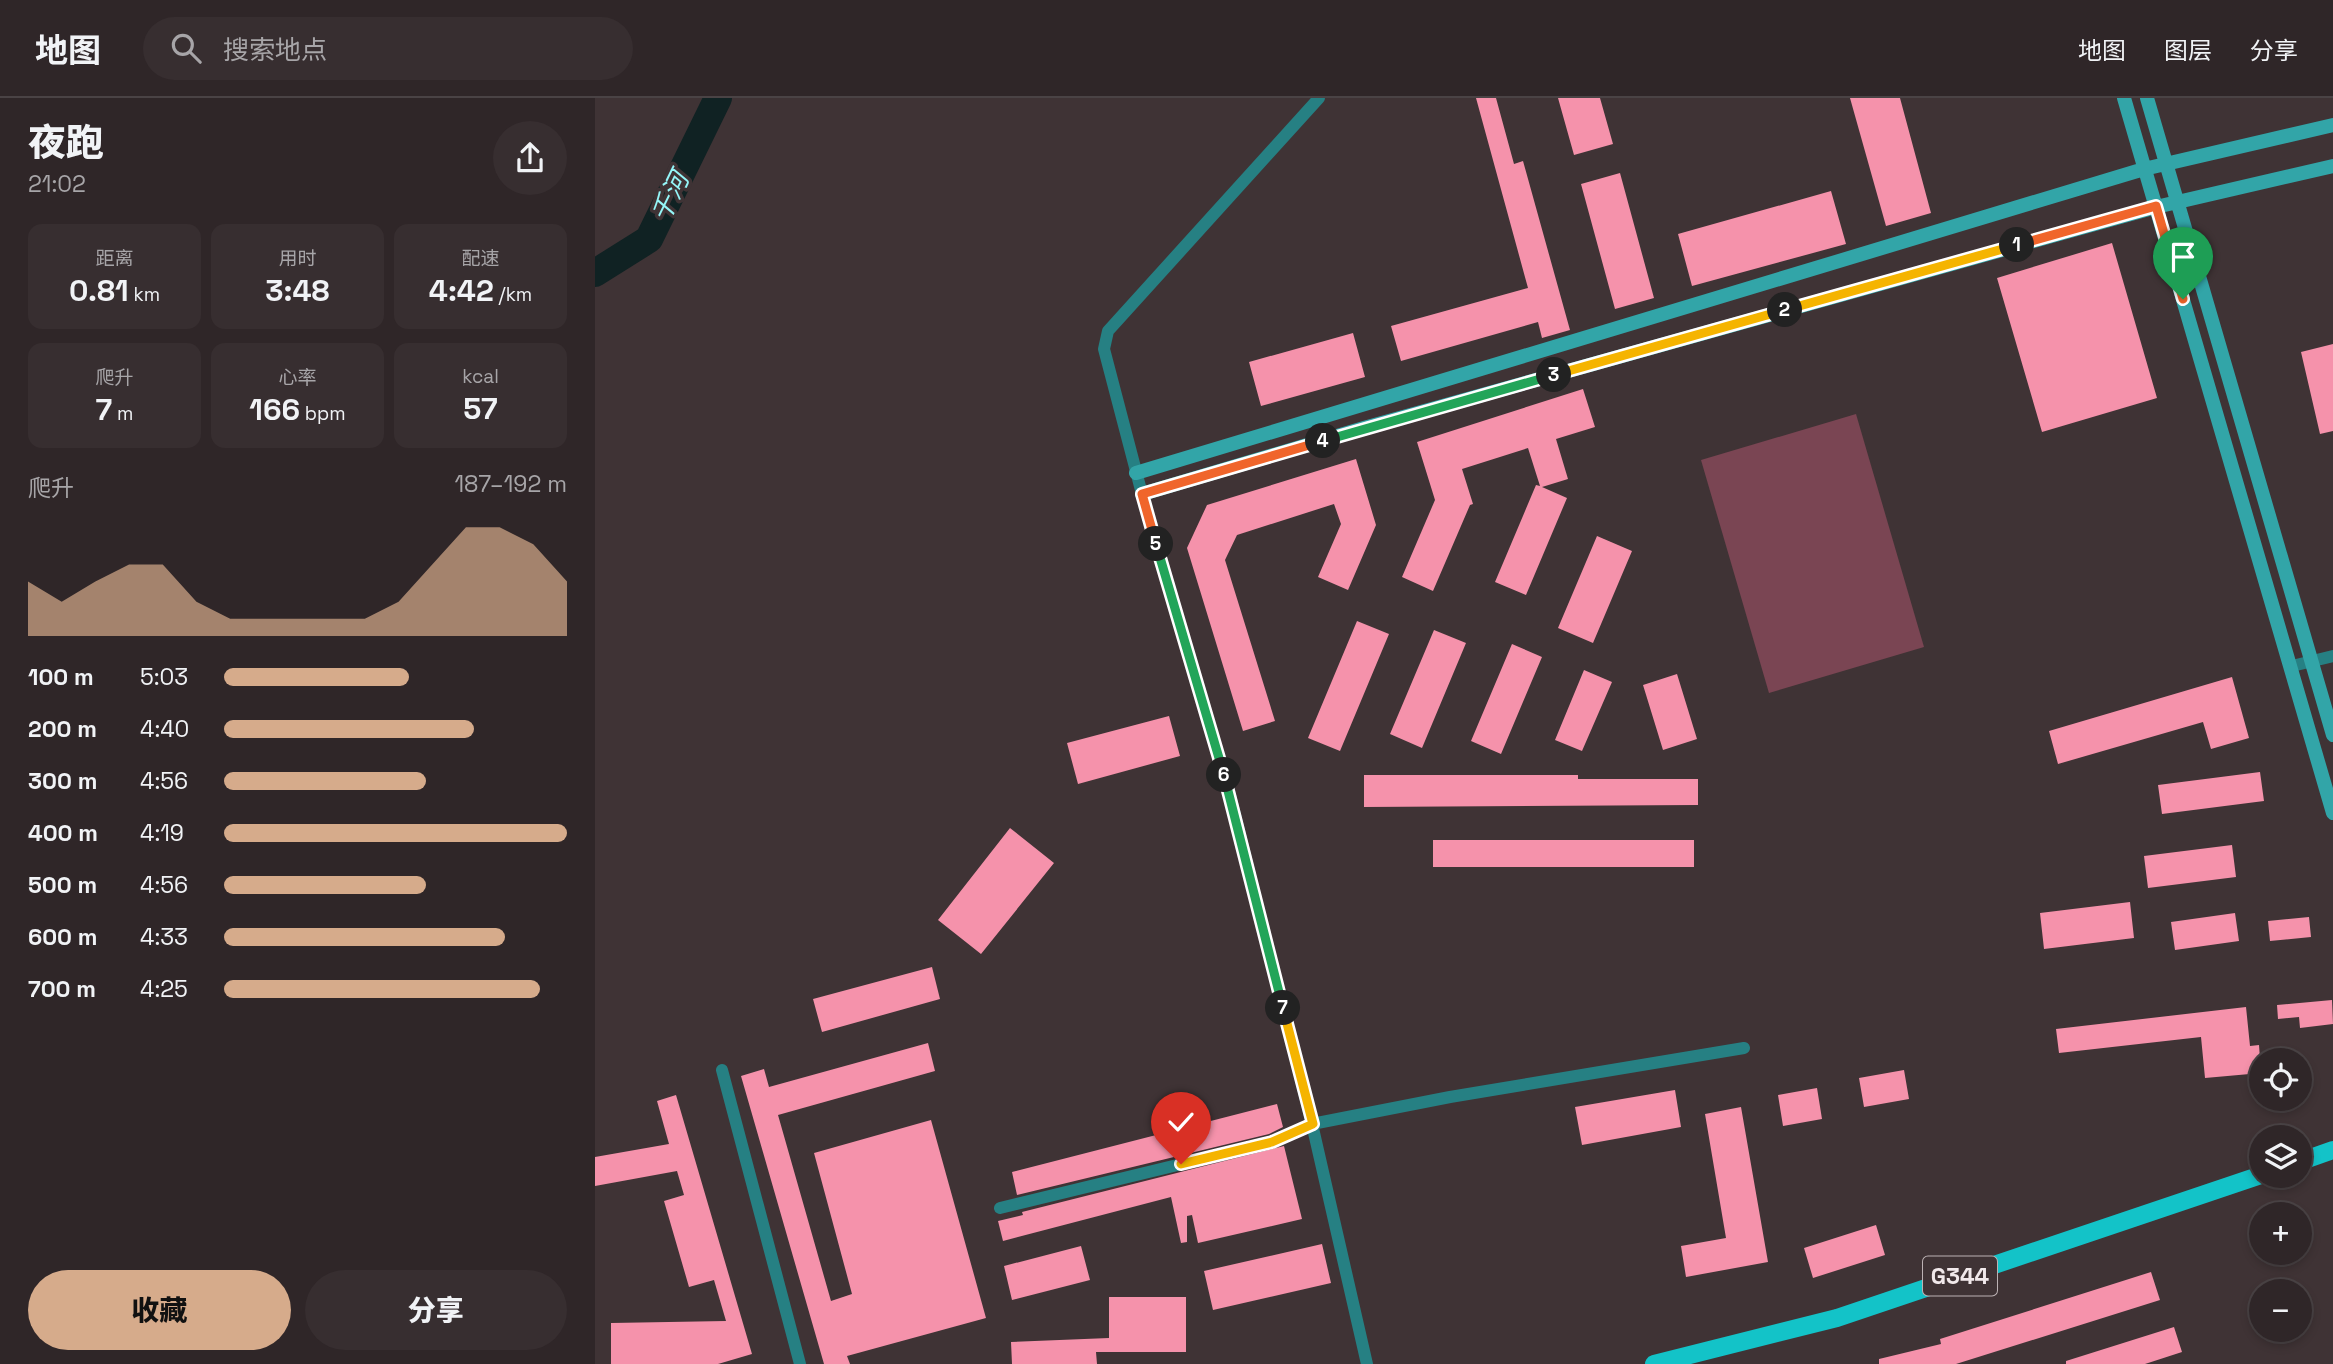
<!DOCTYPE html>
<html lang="zh">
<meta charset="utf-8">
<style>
:root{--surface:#2f2628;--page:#372e30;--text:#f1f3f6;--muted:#a7a5a8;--line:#4a4345;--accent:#d6ab8b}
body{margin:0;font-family:"Space Grotesk","Noto Sans SC",sans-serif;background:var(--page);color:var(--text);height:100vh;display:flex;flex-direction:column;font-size:26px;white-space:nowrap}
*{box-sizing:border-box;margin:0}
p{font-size:23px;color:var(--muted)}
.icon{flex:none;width:38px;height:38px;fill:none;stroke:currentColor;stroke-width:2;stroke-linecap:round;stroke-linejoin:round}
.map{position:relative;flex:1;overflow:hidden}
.details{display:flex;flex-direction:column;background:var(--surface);width:595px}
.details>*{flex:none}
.fabs{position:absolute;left:1654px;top:950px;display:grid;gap:14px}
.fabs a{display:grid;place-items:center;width:63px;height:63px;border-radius:50%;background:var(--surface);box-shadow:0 4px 10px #0003,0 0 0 2px var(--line);font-size:35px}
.pin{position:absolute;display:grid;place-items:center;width:60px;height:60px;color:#fff;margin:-72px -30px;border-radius:50% 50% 50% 0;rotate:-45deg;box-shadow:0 0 7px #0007}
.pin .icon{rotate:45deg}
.km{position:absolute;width:35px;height:35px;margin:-18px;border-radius:50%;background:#222;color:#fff;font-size:19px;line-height:35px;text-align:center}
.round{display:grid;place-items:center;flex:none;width:74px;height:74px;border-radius:37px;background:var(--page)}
.head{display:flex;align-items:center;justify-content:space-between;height:119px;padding:0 28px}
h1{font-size:38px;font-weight:800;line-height:52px}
.metrics{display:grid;grid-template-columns:repeat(3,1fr);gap:10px;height:119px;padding:7px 28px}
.metrics div{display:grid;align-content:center;border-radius:14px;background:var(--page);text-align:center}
.metrics b{font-size:30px;font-weight:800}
.metrics small{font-size:19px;font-weight:400}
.metrics p{font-size:19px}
.chart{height:196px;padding:14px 28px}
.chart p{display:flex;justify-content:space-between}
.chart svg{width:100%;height:126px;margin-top:7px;fill:var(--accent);opacity:.7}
.action{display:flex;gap:14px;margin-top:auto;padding:14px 28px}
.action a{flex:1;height:80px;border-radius:42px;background:var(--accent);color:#111;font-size:28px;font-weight:800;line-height:80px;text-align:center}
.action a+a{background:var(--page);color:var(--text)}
ul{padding:0 28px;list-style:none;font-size:23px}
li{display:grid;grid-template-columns:112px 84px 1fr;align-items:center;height:52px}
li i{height:18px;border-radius:9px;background:var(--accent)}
header{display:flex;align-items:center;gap:42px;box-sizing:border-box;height:98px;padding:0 35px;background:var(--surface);border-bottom:2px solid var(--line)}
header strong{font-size:33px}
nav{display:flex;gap:38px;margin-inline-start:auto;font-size:24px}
.search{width:490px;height:63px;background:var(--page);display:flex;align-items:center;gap:18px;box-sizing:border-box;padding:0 24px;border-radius:38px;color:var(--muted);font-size:26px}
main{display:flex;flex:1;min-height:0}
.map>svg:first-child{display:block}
.green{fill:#7a4553}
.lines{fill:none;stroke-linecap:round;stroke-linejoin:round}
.river{stroke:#102223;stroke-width:28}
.building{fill:#f592ab}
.street{stroke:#268083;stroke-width:12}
.secondary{stroke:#32a5a8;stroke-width:14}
.primary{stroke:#13c3c8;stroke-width:18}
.split-1-casing{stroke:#fff;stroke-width:14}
.split-2-casing{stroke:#fff;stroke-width:14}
.split-3-casing{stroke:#fff;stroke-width:14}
.split-4-casing{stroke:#fff;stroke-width:14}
.split-5-casing{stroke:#fff;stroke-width:14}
.split-6-casing{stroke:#fff;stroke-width:14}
.split-7-casing{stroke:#fff;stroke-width:14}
.split-8-casing{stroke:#fff;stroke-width:14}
.split-1{stroke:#f0652b;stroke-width:9}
.split-2{stroke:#f5b400;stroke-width:9}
.split-3{stroke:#f5b400;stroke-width:9}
.split-4{stroke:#22a559;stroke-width:9}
.split-5{stroke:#f0652b;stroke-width:9}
.split-6{stroke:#22a559;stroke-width:9}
.split-7{stroke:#22a559;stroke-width:9}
.split-8{stroke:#f5b400;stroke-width:9}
.labels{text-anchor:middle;stroke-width:7;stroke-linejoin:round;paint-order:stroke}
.shield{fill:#3f3335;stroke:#bcb2b4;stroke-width:2}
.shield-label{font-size:23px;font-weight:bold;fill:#f1e9eb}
.water-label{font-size:26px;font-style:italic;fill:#95f6f8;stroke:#3f3335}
</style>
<header>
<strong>地图</strong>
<div class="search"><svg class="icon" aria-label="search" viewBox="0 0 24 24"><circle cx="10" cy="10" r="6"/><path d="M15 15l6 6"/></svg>搜索地点</div>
<nav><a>地图</a><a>图层</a><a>分享</a></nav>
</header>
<main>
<section class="details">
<div class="head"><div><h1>夜跑</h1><p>21:02</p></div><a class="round"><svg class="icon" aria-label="share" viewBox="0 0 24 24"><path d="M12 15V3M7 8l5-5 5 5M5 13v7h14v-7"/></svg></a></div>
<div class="metrics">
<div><p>距离</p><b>0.81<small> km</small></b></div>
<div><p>用时</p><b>3:48</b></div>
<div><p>配速</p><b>4:42<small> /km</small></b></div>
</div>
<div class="metrics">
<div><p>爬升</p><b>7<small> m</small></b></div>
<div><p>心率</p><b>166<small> bpm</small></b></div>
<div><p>kcal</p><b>57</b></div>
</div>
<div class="chart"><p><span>爬升</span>187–192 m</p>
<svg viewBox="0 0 160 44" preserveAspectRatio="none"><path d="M0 44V25L10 32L20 25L30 19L40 19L50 32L60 38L70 38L80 38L90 38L100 38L110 32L120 19L130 6L140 6L150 12L160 25V44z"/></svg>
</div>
<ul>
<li><b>100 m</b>5:03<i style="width:54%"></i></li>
<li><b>200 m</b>4:40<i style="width:73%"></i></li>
<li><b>300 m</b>4:56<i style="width:59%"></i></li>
<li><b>400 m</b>4:19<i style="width:100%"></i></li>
<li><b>500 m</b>4:56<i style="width:59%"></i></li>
<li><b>600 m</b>4:33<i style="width:82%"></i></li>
<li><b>700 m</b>4:25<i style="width:92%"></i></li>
</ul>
<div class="action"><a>收藏</a><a>分享</a></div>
</section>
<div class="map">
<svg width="1738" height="1266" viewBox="0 0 1738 1266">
<rect width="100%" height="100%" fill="#3f3335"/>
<path class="green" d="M 1261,316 L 1329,549 L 1174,595 L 1106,362 Z"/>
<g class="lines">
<path class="river" d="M 0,175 L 54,141 L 123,0"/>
</g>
<path class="building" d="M 881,0 L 901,0 L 919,66 L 928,63 L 975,232 L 947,240 L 943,224 L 806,263 L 796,228 L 933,190 Z
M 963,0 L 1005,0 L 1018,46 L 979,57 Z
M 1255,0 L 1305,0 L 1336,115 L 1291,128 Z
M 1025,75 L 1059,200 L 1020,211 L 986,86 Z
M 1236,93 L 1251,146 L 1097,188 L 1083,136 Z
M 1517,145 L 1562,300 L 1447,334 L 1402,180 Z
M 758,235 L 770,279 L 666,308 L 654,264 Z
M 1738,246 L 1738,333 L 1725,336 L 1706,254 Z
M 988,291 L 1000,329 L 961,341 L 973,381 L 947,389 L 972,400 L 931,497 L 900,484 L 941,387 L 945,388 L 933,350 L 867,371 L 878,406 L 875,407 L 838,493 L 807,479 L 840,402 L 822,344 Z
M 761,361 L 781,427 L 753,492 L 723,479 L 746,426 L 739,406 L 642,437 L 630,462 L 680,623 L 648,633 L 592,450 L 612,407 Z
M 1002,438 L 1037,453 L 998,545 L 963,530 Z
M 762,523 L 794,536 L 745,653 L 713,640 Z
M 839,532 L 871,545 L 827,650 L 795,636 Z
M 917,546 L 947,559 L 906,656 L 876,643 Z
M 989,572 L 1017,584 L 987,653 L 960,642 Z
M 1082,576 L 1102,641 L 1068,652 L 1048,587 Z
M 1637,579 L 1654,640 L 1616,651 L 1608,624 L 1463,666 L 1454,633 Z
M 574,618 L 585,658 L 483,686 L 472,645 Z
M 1665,674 L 1669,703 L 1567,716 L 1563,687 Z
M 769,677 L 983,677 L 983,681 L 1103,681 L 1103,707 L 769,709 Z
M 415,730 L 459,765 L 386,856 L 343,822 Z
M 838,742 L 1099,742 L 1099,769 L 838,769 Z
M 1637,747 L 1641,779 L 1553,790 L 1549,758 Z
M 1535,804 L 1539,840 L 1449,851 L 1445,815 Z
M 1640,815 L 1644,843 L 1580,852 L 1576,824 Z
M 1714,819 L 1716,839 L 1675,843 L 1673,823 Z
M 337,869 L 345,901 L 227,934 L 218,901 Z
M 1737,902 L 1738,926 L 1705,930 L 1704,919 L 1683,921 L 1682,907 Z
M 1651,909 L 1655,948 L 1664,947 L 1666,975 L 1610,980 L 1606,939 L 1464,955 L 1461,931 Z
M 333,945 L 340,973 L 183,1017 L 236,1203 L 257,1196 L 219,1055 L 336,1022 L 391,1220 L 252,1258 L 255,1266 L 229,1266 L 146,978 L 169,971 L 174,989 Z
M 1309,972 L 1314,1001 L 1269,1009 L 1264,980 Z
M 1222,990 L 1227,1021 L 1188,1028 L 1183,997 Z
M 1080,992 L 1086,1029 L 987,1047 L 980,1009 Z
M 81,997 L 157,1256 L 123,1266 L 16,1266 L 16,1225 L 131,1223 L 119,1182 L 94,1189 L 69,1103 L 89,1097 L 82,1073 L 0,1088 L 0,1059 L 74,1046 L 62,1003 Z
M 682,1006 L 688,1029 L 674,1036 L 422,1097 L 417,1074 Z
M 1146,1009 L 1173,1164 L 1091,1179 L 1086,1148 L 1131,1140 L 1110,1016 Z
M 689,1048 L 707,1121 L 603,1145 L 597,1117 L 592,1118 L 592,1144 L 586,1145 L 576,1099 L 408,1143 L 403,1123 L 428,1117 L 427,1114 Z
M 1281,1127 L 1290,1157 L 1218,1180 L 1209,1150 Z
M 727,1146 L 736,1185 L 618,1212 L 609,1173 Z
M 486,1148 L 495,1182 L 417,1202 L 409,1168 Z
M 1556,1174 L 1565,1202 L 1361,1266 L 1284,1266 L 1284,1261 L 1346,1246 L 1345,1241 Z
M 514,1199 L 591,1199 L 591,1254 L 501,1254 L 502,1266 L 417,1266 L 416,1244 L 514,1240 Z
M 1579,1229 L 1587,1254 L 1550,1266 L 1471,1266 L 1471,1263 Z"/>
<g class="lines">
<path class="street" d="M 724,0 L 513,233 L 509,251 L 547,396 L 635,697 L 717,1026 L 772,1266
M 1697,568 L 1738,558
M 127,972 L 205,1266
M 405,1110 L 677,1044 L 717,1026 L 855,999 L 1149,950"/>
<path class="secondary" d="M 1529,0 L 1738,715
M 1552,0 L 1738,637
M 541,375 L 1549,71 L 1738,27
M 547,396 L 769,330 L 1561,109 L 1738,68"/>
<path class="primary" d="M 1704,1064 L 1738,1052
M 1059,1266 L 1242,1220 L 1666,1077"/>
</g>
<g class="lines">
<defs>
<path id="split-1" d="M 1422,147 L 1561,108 L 1588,201"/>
<path id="split-2" d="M 1190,212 L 1422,147"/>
<path id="split-3" d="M 959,277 L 1190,212"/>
<path id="split-4" d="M 728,343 L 959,277"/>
<path id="split-5" d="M 561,446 L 547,396 L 728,343"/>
<path id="split-6" d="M 561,446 L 629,677"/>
<path id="split-7" d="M 629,677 L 688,910"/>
<path id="split-8" d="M 586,1066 L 677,1044 L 718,1026 L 688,910"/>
</defs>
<use href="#split-1" class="split-1-casing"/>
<use href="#split-2" class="split-2-casing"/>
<use href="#split-3" class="split-3-casing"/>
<use href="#split-4" class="split-4-casing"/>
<use href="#split-5" class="split-5-casing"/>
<use href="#split-6" class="split-6-casing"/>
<use href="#split-7" class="split-7-casing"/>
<use href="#split-8" class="split-8-casing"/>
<use href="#split-1" class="split-1"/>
<use href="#split-2" class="split-2"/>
<use href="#split-3" class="split-3"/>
<use href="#split-4" class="split-4"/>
<use href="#split-5" class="split-5"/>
<use href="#split-6" class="split-6"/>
<use href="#split-7" class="split-7"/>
<use href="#split-8" class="split-8"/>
</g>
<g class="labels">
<rect class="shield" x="1328" y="1158.5" width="74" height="39" rx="5"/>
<g class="shield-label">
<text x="1365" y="1186">G344</text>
</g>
<g class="water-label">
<text transform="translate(75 99) rotate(-64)" y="9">千河</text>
</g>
</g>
</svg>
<div class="fabs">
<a><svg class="icon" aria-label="locate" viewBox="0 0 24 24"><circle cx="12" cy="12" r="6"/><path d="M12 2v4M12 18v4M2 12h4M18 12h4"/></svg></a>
<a><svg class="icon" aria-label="layers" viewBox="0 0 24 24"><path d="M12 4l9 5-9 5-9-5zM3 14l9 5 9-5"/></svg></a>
<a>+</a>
<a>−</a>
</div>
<div class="pin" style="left:1588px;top:201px;background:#1e9e55"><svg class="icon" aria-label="arrive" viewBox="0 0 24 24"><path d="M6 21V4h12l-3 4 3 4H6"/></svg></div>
<div class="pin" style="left:586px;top:1066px;background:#d93025"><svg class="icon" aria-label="check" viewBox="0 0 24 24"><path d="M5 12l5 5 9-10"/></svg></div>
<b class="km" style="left:1422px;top:147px">1</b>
<b class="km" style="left:1190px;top:212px">2</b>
<b class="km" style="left:959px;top:277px">3</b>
<b class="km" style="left:728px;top:343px">4</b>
<b class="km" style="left:561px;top:446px">5</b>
<b class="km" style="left:629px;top:677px">6</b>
<b class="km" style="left:688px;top:910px">7</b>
</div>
</main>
